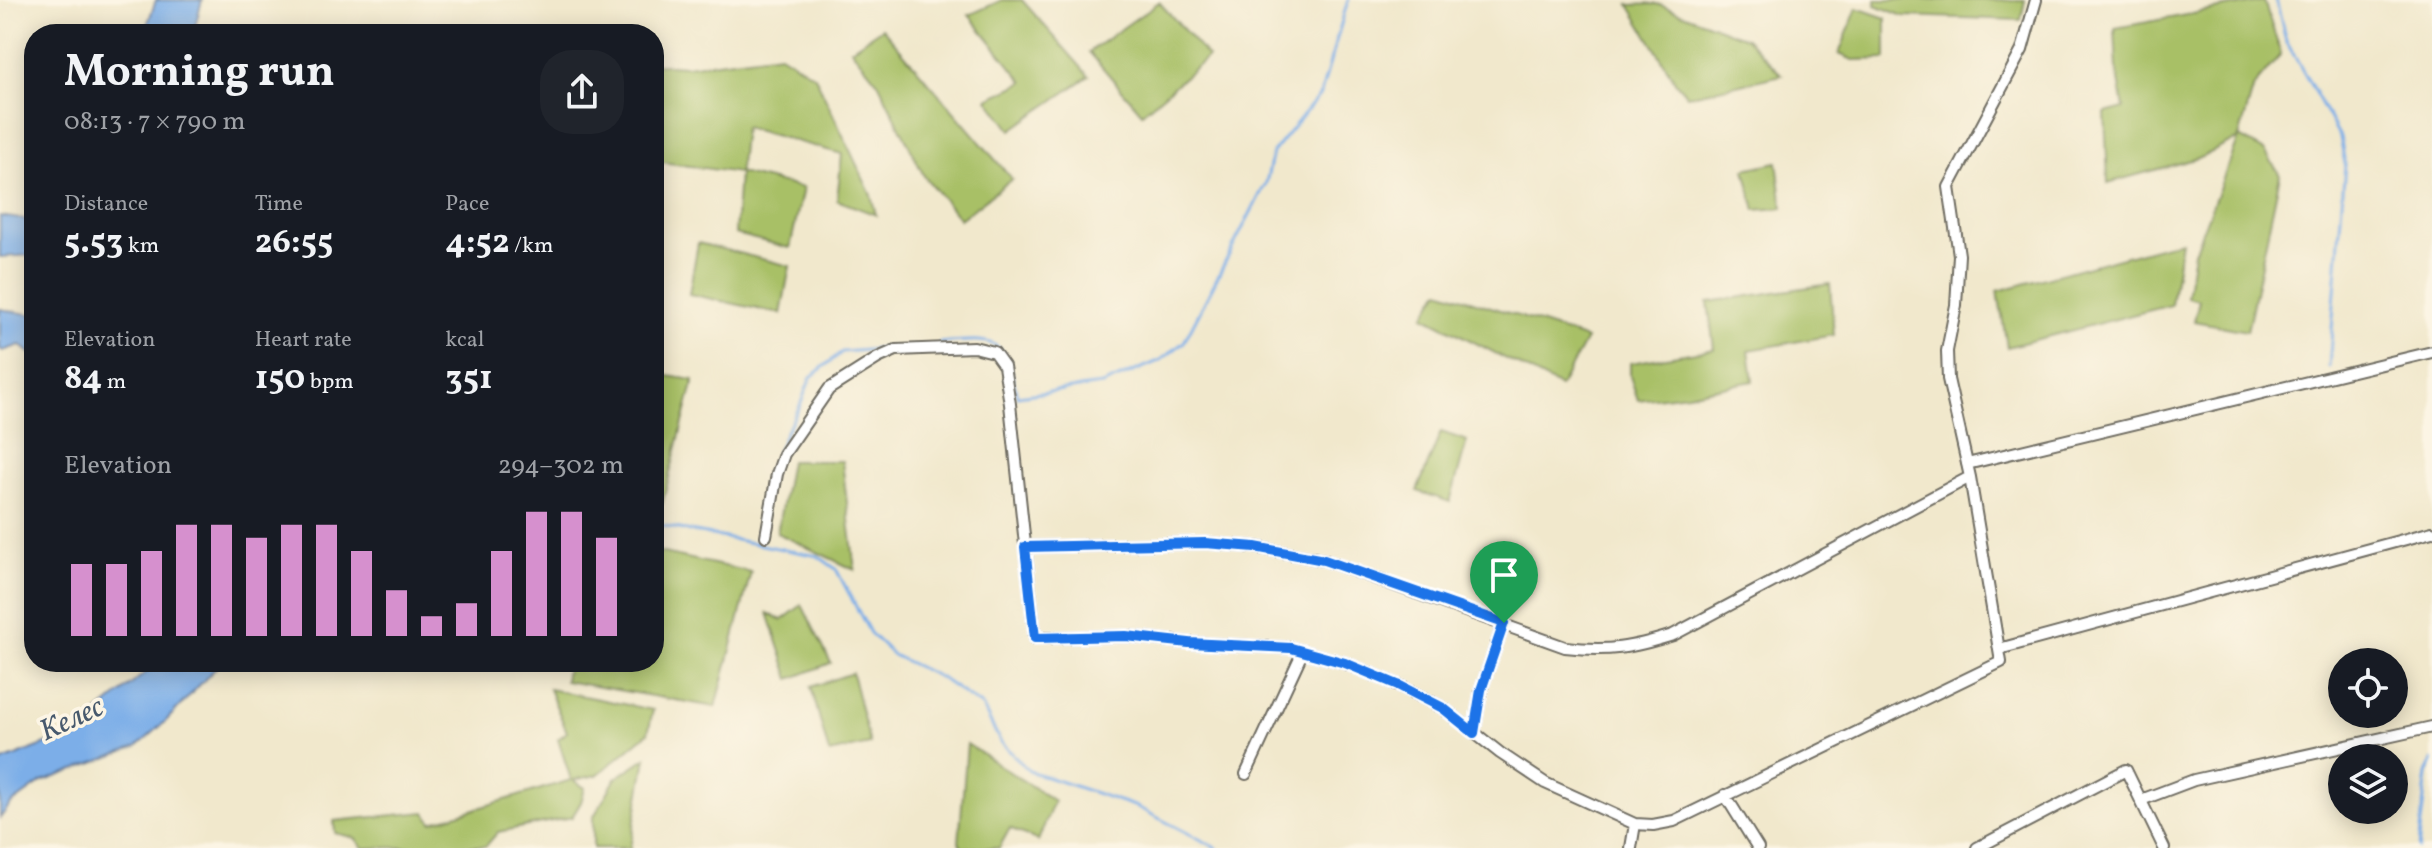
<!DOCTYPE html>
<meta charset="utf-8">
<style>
:root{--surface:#171b24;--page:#20242c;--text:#f1f3f6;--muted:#9ea1a6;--accent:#d690ce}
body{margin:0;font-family:Vollkorn,serif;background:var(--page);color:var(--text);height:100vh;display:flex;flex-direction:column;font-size:30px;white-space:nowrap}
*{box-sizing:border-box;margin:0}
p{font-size:26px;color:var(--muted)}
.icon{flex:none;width:44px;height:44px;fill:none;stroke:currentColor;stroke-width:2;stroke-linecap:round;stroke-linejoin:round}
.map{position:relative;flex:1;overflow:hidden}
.side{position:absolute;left:24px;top:24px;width:640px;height:648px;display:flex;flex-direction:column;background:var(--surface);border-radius:32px;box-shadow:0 4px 20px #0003}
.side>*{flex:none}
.fabs{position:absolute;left:2328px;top:648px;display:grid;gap:16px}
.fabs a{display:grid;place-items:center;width:80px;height:80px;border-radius:50%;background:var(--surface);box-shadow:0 4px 20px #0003;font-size:40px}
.pin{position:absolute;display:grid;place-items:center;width:68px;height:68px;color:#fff;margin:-82px -34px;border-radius:50% 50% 50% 0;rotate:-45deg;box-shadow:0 0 8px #0007}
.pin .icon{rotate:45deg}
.round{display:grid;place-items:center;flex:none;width:84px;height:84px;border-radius:32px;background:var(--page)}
.overview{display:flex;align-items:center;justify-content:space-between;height:136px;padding:0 40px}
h1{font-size:44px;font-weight:700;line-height:60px}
.metrics{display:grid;grid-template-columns:repeat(3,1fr);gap:12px;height:136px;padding:8px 40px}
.metrics div{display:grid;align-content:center}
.metrics b{font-size:34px;font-weight:700}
.metrics small{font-size:22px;font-weight:400}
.metrics p{font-size:22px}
.chart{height:224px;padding:16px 40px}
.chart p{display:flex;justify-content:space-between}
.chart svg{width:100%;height:144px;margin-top:8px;stroke:var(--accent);stroke-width:6}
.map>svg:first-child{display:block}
.green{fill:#a8c066;stroke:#6a7648;stroke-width:2}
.water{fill:#7caee8;stroke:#546c8a;stroke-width:2}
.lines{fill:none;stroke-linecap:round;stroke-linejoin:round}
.stream{stroke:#7caee8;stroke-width:3}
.minor-casing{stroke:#706d63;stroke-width:14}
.minor{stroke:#fff;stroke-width:10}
.route-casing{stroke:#fff;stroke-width:16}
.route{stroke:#1a73e8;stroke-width:10}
.labels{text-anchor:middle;stroke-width:7;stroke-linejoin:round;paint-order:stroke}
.water-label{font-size:30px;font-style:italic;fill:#47596d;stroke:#fcf5e5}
</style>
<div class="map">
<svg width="2432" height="848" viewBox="0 0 2432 848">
<rect width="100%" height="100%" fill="#fcf5e5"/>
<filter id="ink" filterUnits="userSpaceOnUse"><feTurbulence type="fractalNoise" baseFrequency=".0125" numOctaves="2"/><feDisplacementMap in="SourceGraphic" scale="16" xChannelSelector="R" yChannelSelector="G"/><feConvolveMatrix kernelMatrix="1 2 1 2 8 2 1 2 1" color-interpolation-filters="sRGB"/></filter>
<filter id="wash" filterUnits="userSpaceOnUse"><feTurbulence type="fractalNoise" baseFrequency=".006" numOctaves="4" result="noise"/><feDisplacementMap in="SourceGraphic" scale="32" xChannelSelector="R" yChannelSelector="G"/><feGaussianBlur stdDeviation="1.8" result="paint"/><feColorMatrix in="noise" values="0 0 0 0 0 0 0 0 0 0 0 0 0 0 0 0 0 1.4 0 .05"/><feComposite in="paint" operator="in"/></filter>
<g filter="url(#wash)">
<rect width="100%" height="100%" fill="#f1e8cc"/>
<path class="green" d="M 1002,0 L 1022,0 L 1089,76 L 1011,130 L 988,99 L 1024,82 L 969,15 Z
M 1876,0 L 2025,0 L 2021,20 L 1903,16 L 1876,5 Z
M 2264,1 L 2281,54 L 2254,86 L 2239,137 L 2265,151 L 2280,175 L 2247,331 L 2194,321 L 2199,300 L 2187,297 L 2194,252 L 2239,138 L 2202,157 L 2108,183 L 2105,113 L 2124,108 L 2117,69 L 2115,28 Z
M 1159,2 L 1208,57 L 1142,113 L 1089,52 Z
M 1657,4 L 1746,38 L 1782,75 L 1687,96 L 1676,83 L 1629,5 Z
M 1857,8 L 1886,18 L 1886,59 L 1853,60 L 1839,54 Z
M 882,28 L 1012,179 L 960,219 L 924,176 L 878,82 L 851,49 Z
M 780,54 L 815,76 L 871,195 L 876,215 L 837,200 L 842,154 L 744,127 L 739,173 L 803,188 L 790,248 L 735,234 L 739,173 L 654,161 L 654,64 L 686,66 Z
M 1777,162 L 1783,208 L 1755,210 L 1745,169 Z
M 2181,241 L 2171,305 L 2007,347 L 1998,291 Z
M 698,243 L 790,266 L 781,314 L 689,294 Z
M 1830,284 L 1834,335 L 1749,350 L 1753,381 L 1688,394 L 1638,400 L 1630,376 L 1630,363 L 1714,349 L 1708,302 Z
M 1440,290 L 1575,335 L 1586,339 L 1560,387 L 1424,316 Z
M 654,374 L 694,380 L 662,504 L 654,502 Z
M 1441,432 L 1467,441 L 1450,502 L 1417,491 Z
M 790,461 L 842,461 L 855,570 L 777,533 Z
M 654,551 L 751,572 L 716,707 L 565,681 L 568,662 L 654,662 Z
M 802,605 L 831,663 L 790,679 L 768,613 L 782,620 Z
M 852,673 L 870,744 L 829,753 L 811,687 Z
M 549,689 L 653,710 L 648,733 L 597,775 L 573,780 L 585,788 L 581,802 L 572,817 L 498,832 L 486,846 L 363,848 L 355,838 L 335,833 L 334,821 L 425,812 L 432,822 L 571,780 L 558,739 L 567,732 Z
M 967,744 L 1054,801 L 1038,841 L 1010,828 L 999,848 L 962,848 L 959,842 Z
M 646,758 L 630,848 L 593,848 L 593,818 L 616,778 Z"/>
<path class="water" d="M 156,0 L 202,0 L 193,34 L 144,34 Z
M 0,216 L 34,221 L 34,255 L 0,257 Z
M 0,309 L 34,315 L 34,356 L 20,345 L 3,351 L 0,349 Z
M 158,662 L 221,662 L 165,722 L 137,747 L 42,782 L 10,805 L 0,818 L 0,762 L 59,739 L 96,714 Z"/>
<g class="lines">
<path class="stream" d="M 2276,0 L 2286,41 L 2340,137 L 2345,164 L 2329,367
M 939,343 C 997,338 1004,336 1017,396 L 1102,385 L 1161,360 L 1184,342 L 1266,183 L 1273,152 L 1321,93 L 1348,0
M 654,524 L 818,556 L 836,569 L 870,633 L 893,655 L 941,678 L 982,706 L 1000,741 L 1029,771 L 1137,807 L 1217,848
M 756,543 L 771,468 L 785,433 L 799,408 L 811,377 L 842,352 L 892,348
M 2418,848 L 2427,774 L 2432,761"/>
</g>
</g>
<g filter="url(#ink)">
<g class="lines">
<defs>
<path id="minor" d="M 1967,464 L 2432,352
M 766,536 L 777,474 L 784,454 L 829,389 L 878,358 L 896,350 L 974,347 L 994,352 L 1004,366 L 1010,404 L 1035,638 L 1126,636 L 1189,643 L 1291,648 L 1345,663 L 1398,685 L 1443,708 L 1500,753 L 1545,783 L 1635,824 L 1653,825 L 1674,821 L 2001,662 L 1970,477 L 1948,379 L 1947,351 L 1956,305 L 1959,255 L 1949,187 L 2022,50 L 2036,0
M 1025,547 L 1205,543 L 1255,547 L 1324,560 L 1565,647 C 1609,652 1631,648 1673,635 L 1970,477
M 1999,649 L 2432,532
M 1474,733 L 1481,690 L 1504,623
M 1246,774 L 1303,651
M 1725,795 L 1758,848
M 2141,800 L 2194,780 L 2432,727
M 1631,848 L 1635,824
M 1977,848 L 2126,770 L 2164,848"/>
</defs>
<use href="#minor" class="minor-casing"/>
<use href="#minor" class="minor"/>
</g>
</g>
<g class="lines" filter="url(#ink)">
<defs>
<path id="route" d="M 1205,543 L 1255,547 L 1324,560 L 1504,623 L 1481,690 L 1474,733 L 1443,708 L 1398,685 L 1345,663 L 1291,648 L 1189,643 L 1126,636 L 1035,638 L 1025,547 Z"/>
</defs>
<use href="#route" class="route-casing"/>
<use href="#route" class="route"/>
</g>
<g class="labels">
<g class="water-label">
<text transform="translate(71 718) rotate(-25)" y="10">Келес</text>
</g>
</g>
</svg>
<div class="fabs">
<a><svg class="icon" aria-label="locate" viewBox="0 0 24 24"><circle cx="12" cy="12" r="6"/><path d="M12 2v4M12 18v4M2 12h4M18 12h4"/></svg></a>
<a><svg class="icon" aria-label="layers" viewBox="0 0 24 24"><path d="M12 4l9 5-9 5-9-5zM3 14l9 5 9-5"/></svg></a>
</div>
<div class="pin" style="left:1504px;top:623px;background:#1e9e55"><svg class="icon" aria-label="arrive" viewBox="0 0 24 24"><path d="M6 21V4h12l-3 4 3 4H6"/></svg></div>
<section class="side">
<div class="overview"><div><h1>Morning run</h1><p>08:13 · 7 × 790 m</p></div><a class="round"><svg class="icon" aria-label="share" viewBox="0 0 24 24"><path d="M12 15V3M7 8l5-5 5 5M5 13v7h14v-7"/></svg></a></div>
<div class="metrics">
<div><p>Distance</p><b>5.53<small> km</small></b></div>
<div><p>Time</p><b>26:55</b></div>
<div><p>Pace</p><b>4:52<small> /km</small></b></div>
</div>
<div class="metrics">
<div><p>Elevation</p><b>84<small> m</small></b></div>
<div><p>Heart rate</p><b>150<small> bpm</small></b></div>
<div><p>kcal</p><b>351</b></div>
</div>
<div class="chart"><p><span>Elevation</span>294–302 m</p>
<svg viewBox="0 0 160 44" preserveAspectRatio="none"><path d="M5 44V22M15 44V22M25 44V18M35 44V10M45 44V10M55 44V14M65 44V10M75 44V10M85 44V18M95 44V30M105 44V38M115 44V34M125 44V18M135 44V6M145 44V6M155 44V14"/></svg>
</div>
</section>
</div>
